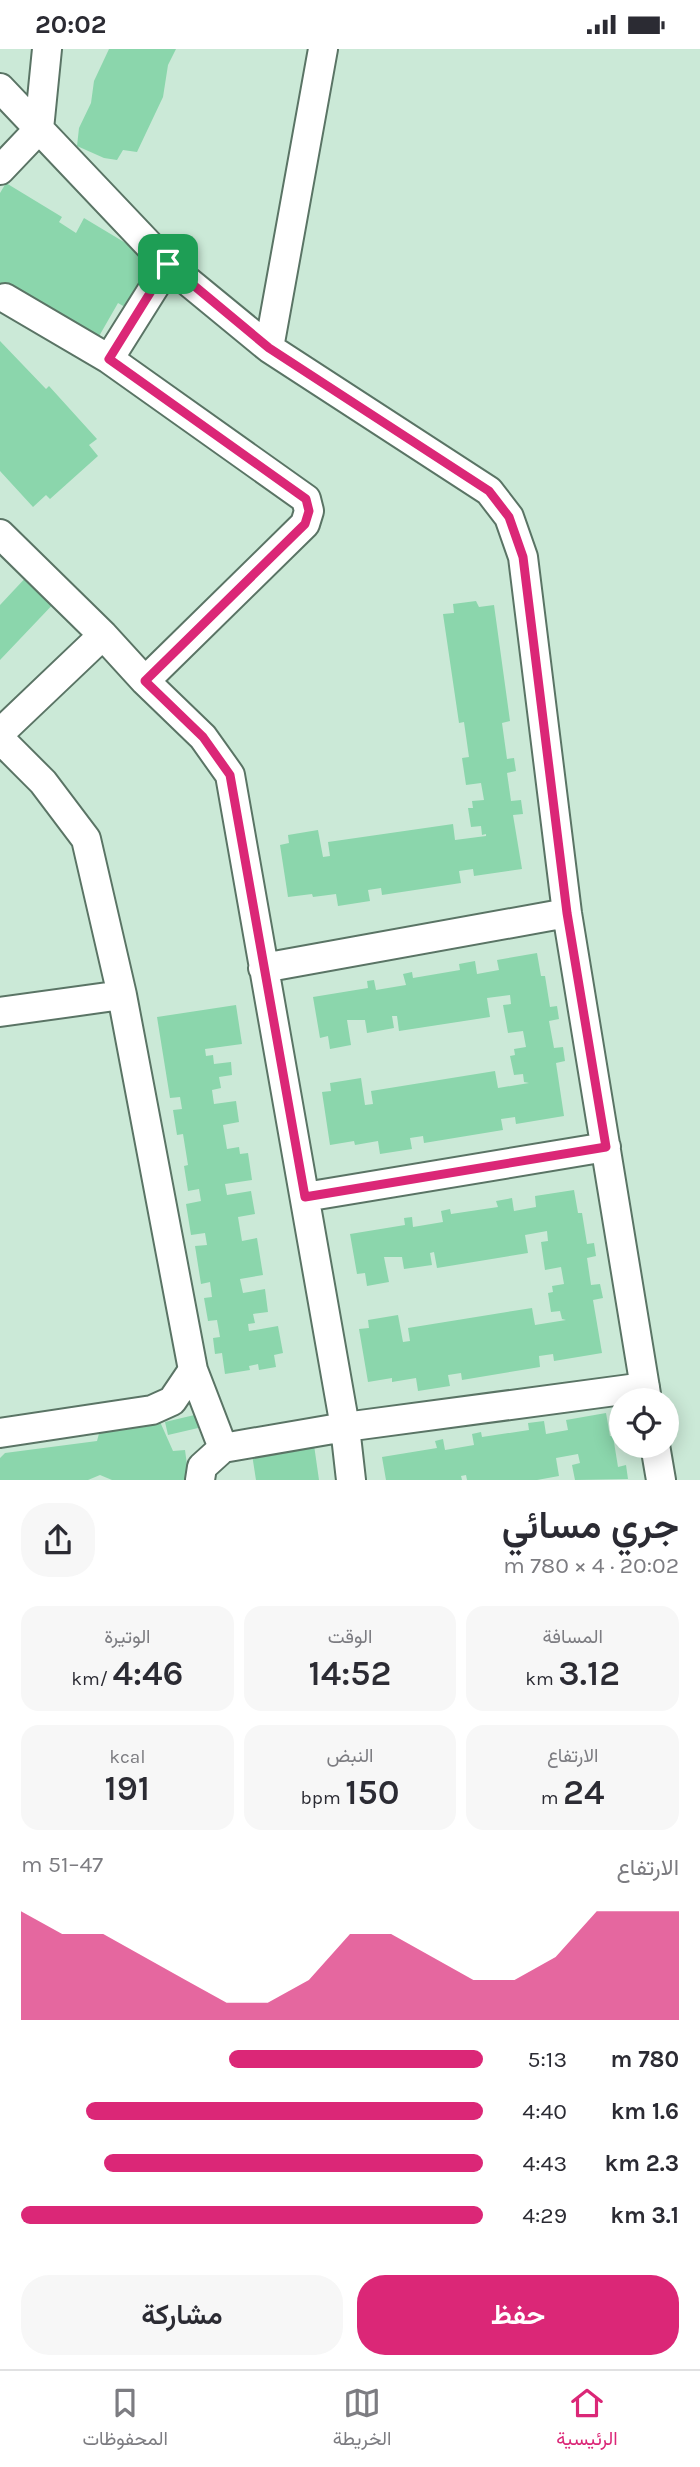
<!DOCTYPE html>
<html lang="ar">
<meta charset="utf-8">
<style>
:root{--surface:#fff;--page:#f7f7f7;--text:#2b2b33;--muted:#7c7c81;--line:#e1e1e2;--accent:#db2777}
body{margin:0;font-family:Karla,Vazirmatn,sans-serif;background:var(--page);color:var(--text);direction:rtl;height:100vh;display:flex;flex-direction:column;font-size:26px;white-space:nowrap}
*{box-sizing:border-box;margin:0}
p{font-size:23px;color:var(--muted)}
.icon{flex:none;width:38px;height:38px;fill:none;stroke:currentColor;stroke-width:2;stroke-linecap:round;stroke-linejoin:round}
.map{position:relative;height:1431px;overflow:hidden;direction:ltr}
.sheet{display:flex;flex-direction:column;background:var(--surface);flex:1}
.sheet>*{flex:none}
.fabs{position:absolute;left:609px;top:1339px;display:grid;gap:14px}
.fabs a{display:grid;place-items:center;width:70px;height:70px;border-radius:50%;background:var(--surface);box-shadow:0 4px 18px #0003;font-size:35px}
.pin{position:absolute;display:grid;place-items:center;width:60px;height:60px;color:#fff;margin:-30px;border-radius:14px;box-shadow:0 4px 10px #0006}
.round{display:grid;place-items:center;flex:none;width:74px;height:74px;border-radius:28px;background:var(--page)}
.head{display:flex;align-items:center;justify-content:space-between;height:119px;padding:0 21px}
h1{font-size:38px;font-weight:600;line-height:52px}
.stats{display:grid;grid-template-columns:repeat(3,1fr);gap:10px;height:119px;padding:7px 21px}
.stats div{display:grid;align-content:center;border-radius:18px;background:var(--page);text-align:center}
.stats b{font-size:35px;font-weight:600}
.stats small{font-size:19px;font-weight:400}
.stats p{font-size:19px}
.chart{height:196px;padding:14px 21px}
.chart p{display:flex;justify-content:space-between}
.chart svg{width:100%;height:126px;margin-top:7px;fill:var(--accent);opacity:.7}
.cta{display:flex;gap:14px;margin-top:auto;padding:14px 21px}
.cta a{flex:1;height:80px;border-radius:28px;background:var(--accent);color:#fff;font-size:28px;font-weight:600;line-height:80px;text-align:center}
.cta a+a{background:var(--page);color:var(--text)}
ul{padding:0 21px;list-style:none;font-size:23px}
li{display:grid;grid-template-columns:112px 84px 1fr;align-items:center;height:52px}
li i{height:18px;border-radius:9px;background:var(--accent)}
.status{display:flex;justify-content:space-between;align-items:center;height:49px;padding:0 35px;background:var(--surface);direction:ltr}
.status svg{height:19px;fill:currentColor}
.tab-bar{display:flex;justify-content:space-around;align-items:center;height:98px;border-top:2px solid var(--line);background:var(--surface);font-size:19px;color:var(--muted)}
.tab-bar a{display:grid;justify-items:center;gap:4px}
.tab-bar .current{color:var(--accent)}
.map>svg:first-child{display:block}
.building{fill:#8bd6ac}
.lines{fill:none;stroke-linecap:round;stroke-linejoin:round}
.minor-casing{stroke:#5a7465;stroke-width:32}
.minor{stroke:#fff;stroke-width:28}
.route-casing{stroke:#fff;stroke-width:14}
.route{stroke:#db2777;stroke-width:9}
</style>
<div class="status"><b>20:02</b><svg viewBox="0 0 49 12"><path d="M0 12V9h3v3zM5 12V6h3v6zM10 12V3h3v9zM15 12V0h3v12zM26 1h20v11H26zM47 4h2v5h-2z"/></svg></div>
<div class="map">
<svg width="700" height="1431" viewBox="0 0 700 1431">
<rect width="100%" height="100%" fill="#cbe9d7"/>
<path class="building" d="M 109,0 L 176,0 L 168,16 L 163,48 L 137,103 L 123,101 L 117,111 L 104,109 L 77,97 L 79,79 L 91,54 L 94,32 Z
M 6,134 L 62,168 L 59,173 L 76,184 L 84,169 L 154,211 L 125,258 L 118,254 L 94,296 L 0,239 L 0,144 Z
M 0,292 L 46,340 L 49,337 L 97,390 L 89,396 L 98,407 L 50,450 L 46,446 L 33,458 L 0,422 Z
M 30,524 L 58,550 L 0,611 L 0,556 Z
M 476,552 L 479,558 L 494,556 L 510,672 L 502,674 L 507,710 L 514,709 L 516,722 L 507,724 L 511,752 L 521,751 L 523,765 L 513,766 L 522,820 L 474,827 L 473,820 L 459,822 L 461,834 L 382,846 L 381,839 L 368,841 L 370,852 L 338,857 L 336,845 L 313,848 L 312,845 L 288,848 L 280,796 L 289,794 L 288,786 L 318,781 L 323,808 L 330,807 L 328,793 L 453,775 L 455,791 L 486,787 L 486,785 L 482,786 L 481,777 L 471,778 L 468,759 L 473,759 L 472,752 L 484,751 L 481,734 L 466,736 L 462,709 L 469,708 L 464,673 L 459,674 L 443,565 L 454,564 L 453,555 Z
M 537,904 L 541,927 L 545,927 L 550,958 L 557,957 L 559,970 L 549,972 L 554,999 L 563,998 L 565,1012 L 556,1014 L 564,1067 L 516,1075 L 515,1068 L 501,1070 L 503,1081 L 424,1094 L 423,1087 L 410,1089 L 412,1100 L 380,1105 L 378,1092 L 355,1096 L 354,1092 L 330,1096 L 322,1043 L 331,1042 L 330,1034 L 361,1029 L 365,1056 L 373,1055 L 371,1042 L 495,1022 L 498,1039 L 529,1034 L 524,1033 L 523,1025 L 514,1026 L 510,1007 L 515,1006 L 514,1000 L 526,998 L 523,982 L 508,984 L 503,956 L 511,955 L 510,946 L 487,949 L 490,968 L 399,982 L 397,967 L 392,967 L 394,979 L 367,984 L 365,971 L 347,971 L 351,996 L 330,1000 L 328,987 L 320,989 L 313,948 L 368,939 L 367,932 L 374,931 L 376,941 L 406,936 L 403,925 L 412,923 L 413,929 L 460,921 L 459,915 L 475,912 L 477,925 L 499,921 L 497,911 Z
M 236,956 L 242,995 L 205,1000 L 206,1007 L 213,1006 L 214,1015 L 231,1013 L 232,1026 L 219,1028 L 221,1039 L 212,1041 L 214,1055 L 236,1052 L 239,1073 L 223,1076 L 227,1100 L 239,1098 L 240,1105 L 248,1104 L 252,1131 L 225,1135 L 227,1146 L 251,1142 L 255,1165 L 238,1168 L 242,1192 L 257,1189 L 263,1226 L 240,1230 L 243,1244 L 265,1240 L 268,1263 L 253,1265 L 255,1274 L 248,1275 L 249,1282 L 278,1277 L 283,1304 L 274,1306 L 276,1318 L 259,1321 L 258,1315 L 249,1317 L 250,1321 L 225,1325 L 222,1304 L 215,1305 L 213,1289 L 220,1288 L 217,1271 L 208,1272 L 204,1249 L 212,1248 L 210,1233 L 201,1235 L 195,1197 L 207,1196 L 205,1184 L 191,1186 L 186,1155 L 201,1152 L 199,1140 L 188,1142 L 184,1117 L 188,1116 L 183,1085 L 177,1086 L 173,1061 L 182,1060 L 180,1048 L 170,1049 L 157,968 Z
M 574,1141 L 578,1164 L 582,1164 L 587,1195 L 594,1194 L 596,1207 L 587,1209 L 591,1236 L 600,1235 L 603,1249 L 593,1251 L 602,1304 L 554,1312 L 553,1305 L 539,1307 L 540,1318 L 462,1331 L 461,1324 L 448,1326 L 450,1337 L 418,1342 L 416,1329 L 392,1333 L 392,1329 L 368,1333 L 359,1280 L 369,1279 L 368,1271 L 398,1266 L 403,1293 L 410,1292 L 408,1279 L 532,1259 L 535,1276 L 566,1271 L 562,1270 L 560,1262 L 551,1263 L 548,1244 L 553,1243 L 552,1237 L 564,1235 L 561,1218 L 545,1221 L 541,1193 L 548,1192 L 547,1182 L 525,1186 L 528,1204 L 437,1219 L 434,1203 L 430,1204 L 432,1216 L 404,1220 L 402,1208 L 384,1208 L 389,1233 L 367,1237 L 365,1224 L 357,1225 L 350,1185 L 405,1176 L 404,1169 L 412,1168 L 413,1178 L 443,1173 L 441,1162 L 450,1160 L 451,1165 L 498,1158 L 496,1152 L 512,1149 L 514,1162 L 536,1158 L 535,1147 Z
M 207,1363 L 211,1376 L 168,1386 L 165,1373 Z
M 606,1364 L 610,1387 L 613,1387 L 618,1418 L 626,1416 L 628,1430 L 575,1431 L 572,1416 L 580,1414 L 578,1405 L 556,1409 L 559,1427 L 537,1431 L 467,1431 L 466,1426 L 461,1427 L 462,1431 L 386,1431 L 382,1408 L 437,1399 L 435,1392 L 443,1390 L 445,1401 L 474,1396 L 472,1385 L 481,1383 L 482,1388 L 529,1381 L 528,1374 L 544,1372 L 546,1385 L 568,1381 L 566,1371 Z
M 157,1366 L 173,1402 L 185,1401 L 189,1431 L 112,1431 L 100,1426 L 88,1431 L 0,1431 L 0,1409 L 5,1404 L 97,1392 L 101,1377 Z
M 313,1389 L 319,1431 L 256,1431 L 251,1399 Z"/>
<g class="lines">
<defs>
<path id="minor" d="M 323,0 L 269,299 L 489,442 L 509,468 L 523,508 L 567,864 L 647,1351
M 0,39 L 168,216 L 269,299
M 0,121 L 39,80 L 47,0
M 5,249 L 109,310 L 306,450 L 309,462 L 305,475 L 145,632
M 109,310 L 168,216
M 0,485 L 103,586 L 145,632 L 203,688 L 230,726 L 345,1378 L 351,1431
M 0,684 L 103,586
M 0,690 L 43,733 L 86,790 L 122,946 L 193,1321 L 172,1352 L 152,1361 L 0,1384
M 263,919 L 567,864
M 0,963 L 122,946
M 305,1148 L 606,1098
M 193,1321 L 223,1399
M 655,1396 L 661,1431
M 200,1431 L 202,1418 L 223,1399 L 345,1378 L 645,1338"/>
</defs>
<use href="#minor" class="minor-casing"/>
<use href="#minor" class="minor"/>
</g>
<g class="lines">
<defs>
<path id="route" d="M 168,215 L 269,299 L 489,442 L 509,468 L 523,508 L 567,864 L 606,1098 L 305,1148 L 230,726 L 203,688 L 145,632 L 305,475 L 309,462 L 306,450 L 109,310 Z"/>
</defs>
<use href="#route" class="route-casing"/>
<use href="#route" class="route"/>
</g>
</svg>
<div class="fabs">
<a><svg class="icon" aria-label="locate" viewBox="0 0 24 24"><circle cx="12" cy="12" r="6"/><path d="M12 2v4M12 18v4M2 12h4M18 12h4"/></svg></a>
</div>
<div class="pin" style="left:168px;top:215px;background:#1e9e55"><svg class="icon" aria-label="arrive" viewBox="0 0 24 24"><path d="M6 21V4h12l-3 4 3 4H6"/></svg></div>
</div>
<section class="sheet">
<div class="head"><div><h1>جري مسائي</h1><p>20:02 · 4 × 780 m</p></div><a class="round"><svg class="icon" aria-label="share" viewBox="0 0 24 24"><path d="M12 15V3M7 8l5-5 5 5M5 13v7h14v-7"/></svg></a></div>
<div class="stats">
<div><p>المسافة</p><b>3.12<small> km</small></b></div>
<div><p>الوقت</p><b>14:52</b></div>
<div><p>الوتيرة</p><b>4:46<small> /km</small></b></div>
</div>
<div class="stats">
<div><p>الارتفاع</p><b>24<small> m</small></b></div>
<div><p>النبض</p><b>150<small> bpm</small></b></div>
<div><p>kcal</p><b>191</b></div>
</div>
<div class="chart"><p><span>الارتفاع</span>47–51 m</p>
<svg viewBox="0 0 160 44" preserveAspectRatio="none"><path d="M0 44V6L10 14L20 14L30 22L40 30L50 38L60 38L70 30L80 14L90 14L100 22L110 30L120 30L130 22L140 6L150 6L160 6V44z"/></svg>
</div>
<ul>
<li><b>780 m</b>5:13<i style="width:55%"></i></li>
<li><b>1.6 km</b>4:40<i style="width:86%"></i></li>
<li><b>2.3 km</b>4:43<i style="width:82%"></i></li>
<li><b>3.1 km</b>4:29<i style="width:100%"></i></li>
</ul>
<div class="cta"><a>حفظ</a><a>مشاركة</a></div>
</section>
<nav class="tab-bar">
<a class="current"><svg class="icon" aria-label="home" viewBox="0 0 24 24"><path d="M3 11l9-7 9 7M6 9v11h12V9"/></svg>الرئيسية</a>
<a><svg class="icon" aria-label="map" viewBox="0 0 24 24"><path d="M3 6l6-2 6 2 6-2v14l-6 2-6-2-6 2zM9 4v14M15 6v14"/></svg>الخريطة</a>
<a><svg class="icon" aria-label="saved" viewBox="0 0 24 24"><path d="M7 4h10v16l-5-4-5 4z"/></svg>المحفوظات</a>
</nav>
